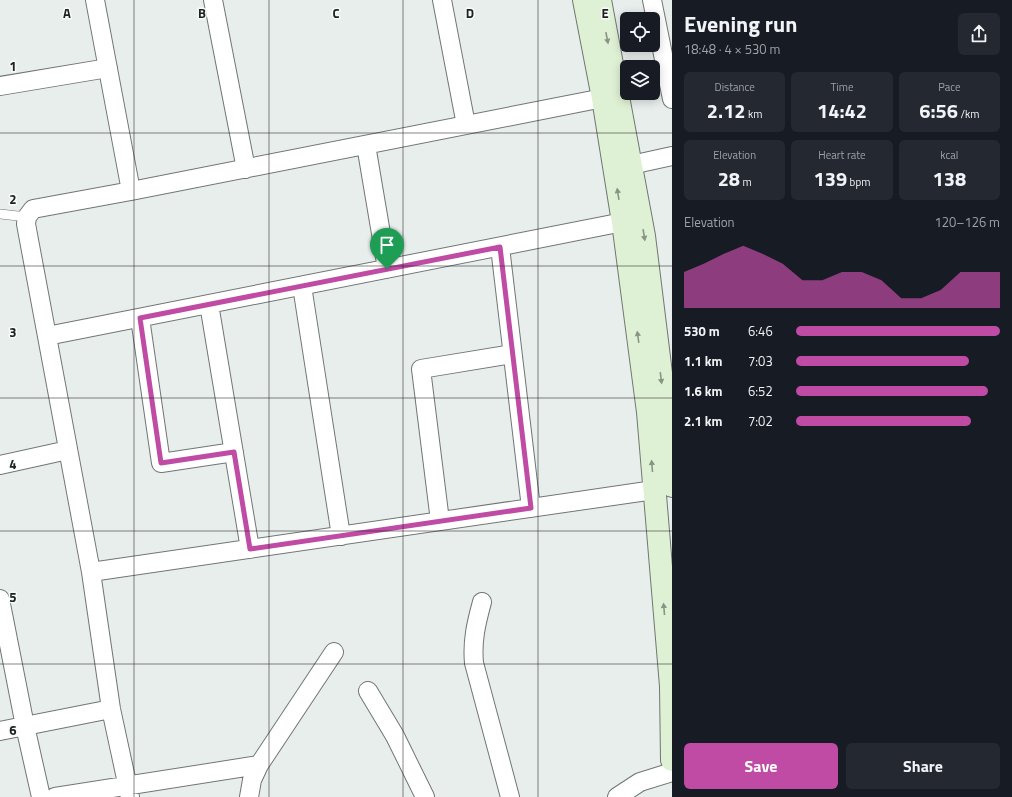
<!DOCTYPE html>
<meta charset="utf-8">
<style>
:root{--surface:#171b24;--page:#242831;--text:#f1f3f6;--muted:#9ea1a6;--accent:#bf4ba4}
body{margin:0;font-family:"Titillium Web",sans-serif;background:var(--page);color:var(--text);height:100vh;display:flex;flex-direction:column;font-size:15px;white-space:nowrap}
*{box-sizing:border-box;margin:0}
p{font-size:13px;color:var(--muted)}
.icon{flex:none;width:22px;height:22px;fill:none;stroke:currentColor;stroke-width:2;stroke-linecap:round;stroke-linejoin:round}
.map{position:relative;flex:1;overflow:hidden}
.details{display:flex;flex-direction:column;background:var(--surface);width:340px}
.details>*{flex:none}
.buttons{position:absolute;left:620px;top:12px;display:grid;gap:8px}
.buttons a{display:grid;place-items:center;width:40px;height:40px;border-radius:6px;background:var(--surface);box-shadow:0 2px 10px #0003;font-size:20px}
.pin{position:absolute;display:grid;place-items:center;width:34px;height:34px;color:#fff;margin:-41px -17px;border-radius:50% 50% 50% 0;rotate:-45deg;box-shadow:0 0 4px #0007}
.pin .icon{rotate:45deg}
.round{display:grid;place-items:center;flex:none;width:42px;height:42px;border-radius:6px;background:var(--page)}
.headline{display:flex;align-items:center;justify-content:space-between;height:68px;padding:0 12px}
h1{font-size:22px;font-weight:700;line-height:30px}
.stats{display:grid;grid-template-columns:repeat(3,1fr);gap:6px;height:68px;padding:4px 12px}
.stats div{display:grid;align-content:center;border-radius:6px;background:var(--page);text-align:center}
.stats b{font-size:20px;font-weight:700}
.stats small{font-size:11px;font-weight:400}
.stats p{font-size:11px}
.chart{height:112px;padding:8px 12px}
.chart p{display:flex;justify-content:space-between}
.chart svg{width:100%;height:72px;margin-top:4px;fill:var(--accent);opacity:.7}
.cta{display:flex;gap:8px;margin-top:auto;padding:8px 12px}
.cta a{flex:1;height:46px;border-radius:6px;background:var(--accent);color:#fff;font-size:16px;font-weight:700;line-height:46px;text-align:center}
.cta a+a{background:var(--page);color:var(--text)}
ul{padding:0 12px;list-style:none;font-size:13px}
li{display:grid;grid-template-columns:64px 48px 1fr;align-items:center;height:30px}
li i{height:10px;border-radius:5px;background:var(--accent)}
main{display:flex;flex:1;min-height:0}
.map>svg:first-child{display:block}
.lines{fill:none;stroke-linecap:round;stroke-linejoin:round}
.lane-casing{stroke:#717674;stroke-width:10}
.street-casing{stroke:#717674;stroke-width:20}
.secondary-casing{stroke:#717674;stroke-width:24}
.lane{stroke:#fff;stroke-width:9}
.street{stroke:#fff;stroke-width:18}
.secondary{stroke:#dff1d5;stroke-width:22}
.oneway{fill:#899484}
.route-casing{stroke:#fff;stroke-width:8}
.route{stroke:#bf4ba4;stroke-width:5}
.grid{fill:none;stroke:#202221;stroke-width:1;stroke-opacity:0.55}
.grid-label{font-size:13px;text-anchor:middle;font-weight:bold;fill:#202221;stroke:#f5fcf9;stroke-width:3;stroke-linejoin:round;paint-order:stroke}
</style>
<main>
<div class="map">
<svg width="672" height="797" viewBox="0 0 672 797">
<rect width="100%" height="100%" fill="#e8eeec"/>
<g class="lines">
<defs>
<path id="lane" d="M 0,214 L 27,217"/>
<path id="street" d="M 95,0 L 131,191 L 603,98
M 213,0 L 246,169
M 442,0 L 466,125
M 652,0 L 672,99
M 0,86 L 108,68
M 366,145 L 387,269
M 631,165 L 672,156
M 131,191 L 33,209 L 27,217 L 26,224 L 91,572 L 654,490
M 500,247 L 531,508
M 302,286 L 341,536
M 209,304 L 250,549
M 140,318 L 161,463 L 234,452
M 47,336 L 623,222
M 0,465 L 68,450
M 440,521 L 421,369 L 512,354
M 91,572 L 111,709 L 130,797
M 0,599 L 25,726 L 41,797
M 482,602 C 476,624 472,641 474,663 L 510,797
M 368,691 L 395,736 L 425,797
M 0,731 L 111,709
M 55,797 L 259,765
M 249,797 L 252,780 L 259,765 L 334,652
M 617,797 L 640,782 L 672,772"/>
<path id="secondary" d="M 584,0 L 603,98 L 623,222 L 648,412 L 671,686 L 672,760
M 600,0 L 644,236 L 668,430 L 672,486"/>
</defs>
<use href="#lane" class="lane-casing"/>
<use href="#street" class="street-casing"/>
<use href="#secondary" class="secondary-casing"/>
<use href="#lane" class="lane"/>
<use href="#street" class="street"/>
<use href="#secondary" class="secondary"/>
</g>
<defs><path id="oneway-solid" d="M-6-.8H1V-3.2L6.5 0L1 3.2V.8H-6Z"/></defs>
<g class="oneway">
<use href="#oneway-solid" transform="translate(607 38) rotate(79)"/>
<use href="#oneway-solid" transform="translate(618 194) rotate(-99)"/>
<use href="#oneway-solid" transform="translate(644 235) rotate(81)"/>
<use href="#oneway-solid" transform="translate(638 337) rotate(-98)"/>
<use href="#oneway-solid" transform="translate(661 378) rotate(83)"/>
<use href="#oneway-solid" transform="translate(652 466) rotate(-95)"/>
<use href="#oneway-solid" transform="translate(664 609) rotate(-95)"/>
</g>
<g class="lines">
<defs>
<path id="route" d="M 500,247 L 531,508 L 250,549 L 234,452 L 161,463 L 140,318 Z"/>
</defs>
<use href="#route" class="route-casing"/>
<use href="#route" class="route"/>
</g>
<path class="grid" d="M 134,0 L 134,797M 269,0 L 269,797M 403,0 L 403,797M 538,0 L 538,797M 0,133 L 672,133M 0,266 L 672,266M 0,398 L 672,398M 0,531 L 672,531M 0,664 L 672,664"/>
<g class="grid-label">
<text x="67" y="18">A</text>
<text x="202" y="18">B</text>
<text x="336" y="18">C</text>
<text x="470" y="18">D</text>
<text x="605" y="18">E</text>
<text x="13" y="71">1</text>
<text x="13" y="204">2</text>
<text x="13" y="337">3</text>
<text x="13" y="469">4</text>
<text x="13" y="602">5</text>
<text x="13" y="735">6</text>
</g>
</svg>
<div class="buttons">
<a><svg class="icon" aria-label="locate" viewBox="0 0 24 24"><circle cx="12" cy="12" r="6"/><path d="M12 2v4M12 18v4M2 12h4M18 12h4"/></svg></a>
<a><svg class="icon" aria-label="layers" viewBox="0 0 24 24"><path d="M12 4l9 5-9 5-9-5zM3 14l9 5 9-5"/></svg></a>
</div>
<div class="pin" style="left:387px;top:269px;background:#1e9e55"><svg class="icon" aria-label="arrive" viewBox="0 0 24 24"><path d="M6 21V4h12l-3 4 3 4H6"/></svg></div>
</div>
<section class="details">
<div class="headline"><div><h1>Evening run</h1><p>18:48 · 4 × 530 m</p></div><a class="round"><svg class="icon" aria-label="share" viewBox="0 0 24 24"><path d="M12 15V3M7 8l5-5 5 5M5 13v7h14v-7"/></svg></a></div>
<div class="stats">
<div><p>Distance</p><b>2.12<small> km</small></b></div>
<div><p>Time</p><b>14:42</b></div>
<div><p>Pace</p><b>6:56<small> /km</small></b></div>
</div>
<div class="stats">
<div><p>Elevation</p><b>28<small> m</small></b></div>
<div><p>Heart rate</p><b>139<small> bpm</small></b></div>
<div><p>kcal</p><b>138</b></div>
</div>
<div class="chart"><p><span>Elevation</span>120–126 m</p>
<svg viewBox="0 0 160 44" preserveAspectRatio="none"><path d="M0 44V22L10 17L20 11L30 6L40 11L50 17L60 27L70 27L80 22L90 22L100 27L110 38L120 38L130 33L140 22L150 22L160 22V44z"/></svg>
</div>
<ul>
<li><b>530 m</b>6:46<i style="width:100%"></i></li>
<li><b>1.1 km</b>7:03<i style="width:85%"></i></li>
<li><b>1.6 km</b>6:52<i style="width:94%"></i></li>
<li><b>2.1 km</b>7:02<i style="width:86%"></i></li>
</ul>
<div class="cta"><a>Save</a><a>Share</a></div>
</section>
</main>
